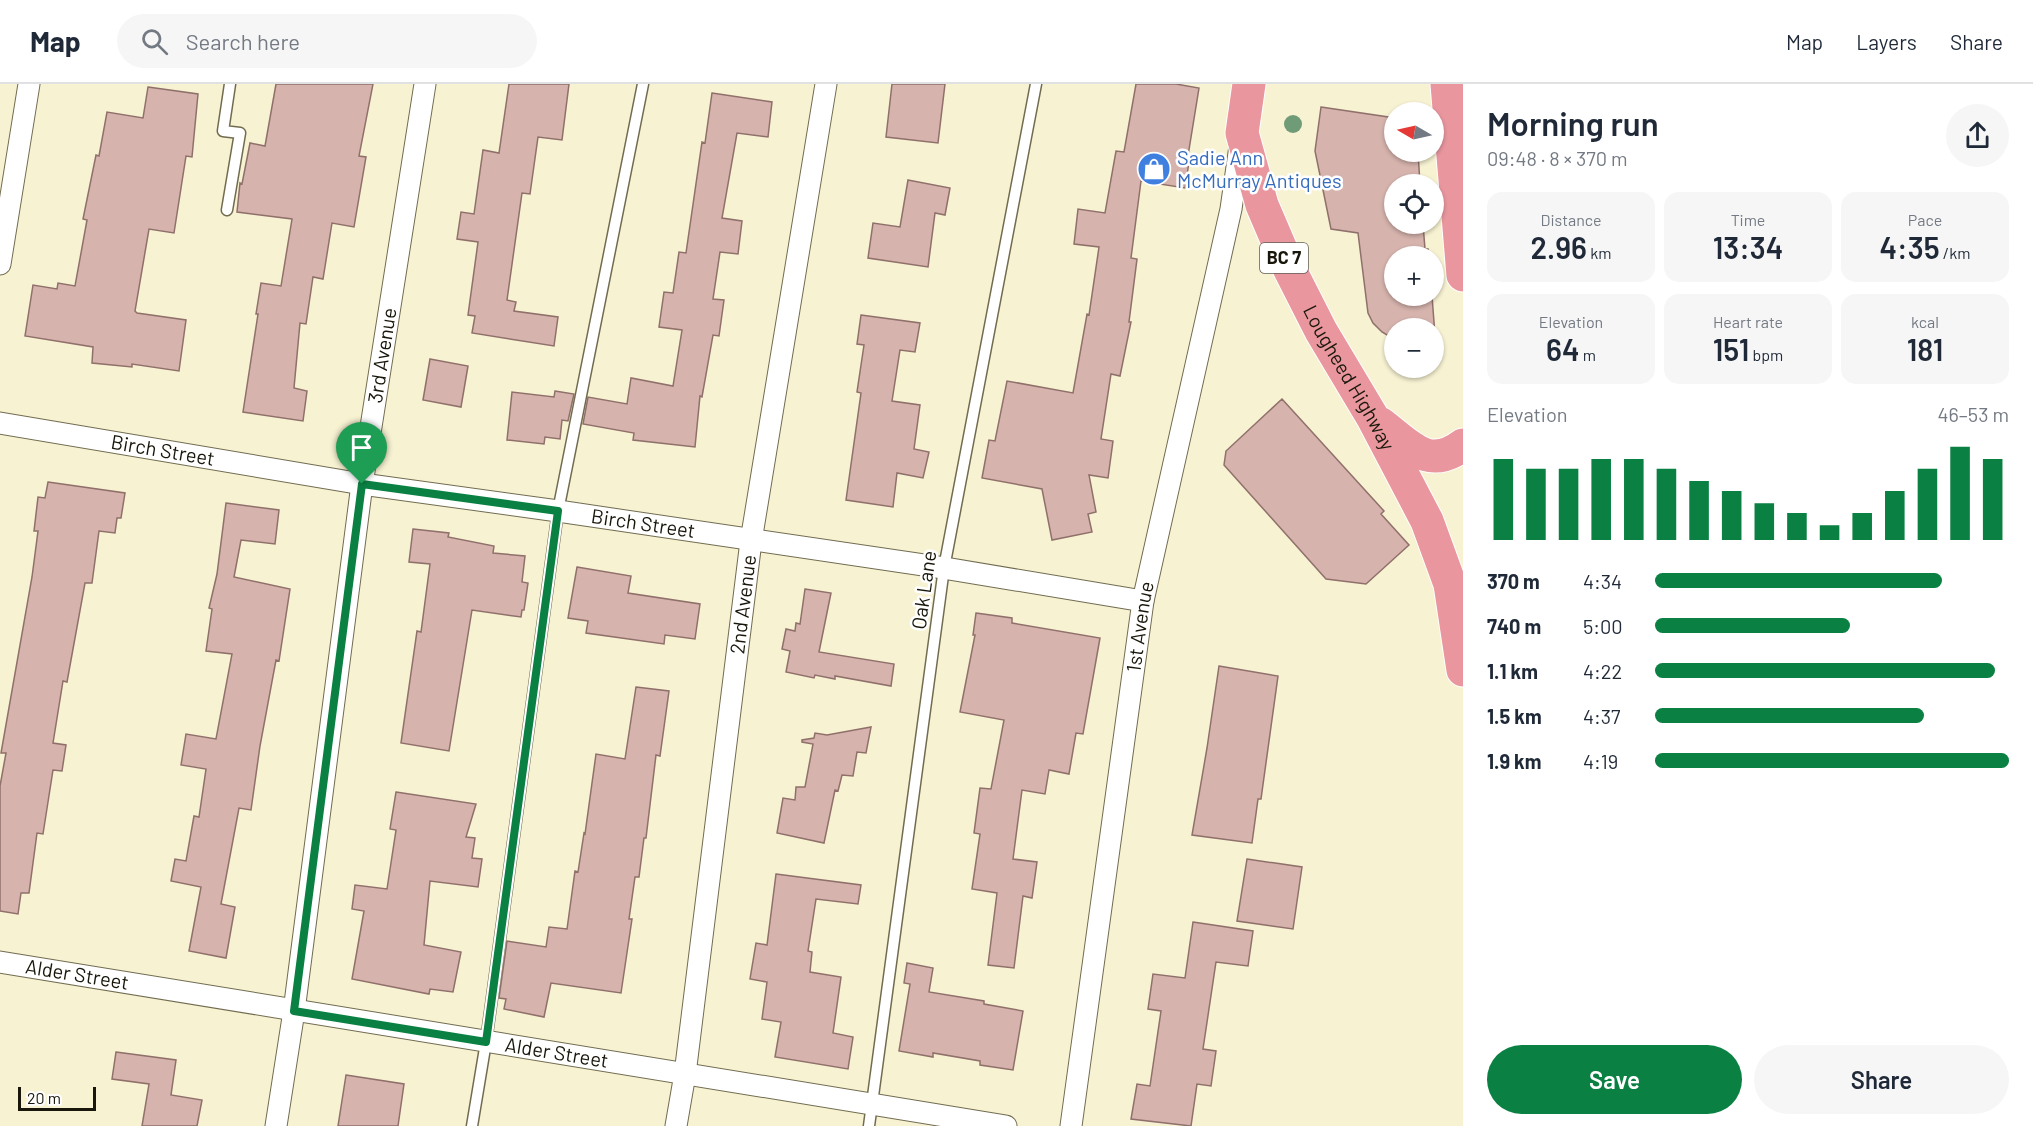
<!DOCTYPE html>
<meta charset="utf-8">
<style>
:root{--surface:#fff;--page:#f6f6f7;--text:#1f2937;--muted:#747a83;--line:#e0e1e3;--accent:#0b8043}
body{margin:0;font-family:Barlow,sans-serif;background:var(--page);color:var(--text);height:100vh;display:flex;flex-direction:column;font-size:22px;white-space:nowrap}
*{box-sizing:border-box;margin:0}
p{font-size:20px;color:var(--muted)}
.icon{flex:none;width:33px;height:33px;fill:none;stroke:currentColor;stroke-width:2;stroke-linecap:round;stroke-linejoin:round}
.map{position:relative;flex:1;overflow:hidden}
.panel{display:flex;flex-direction:column;background:var(--surface);width:570px}
.panel>*{flex:none}
.needle{width:39px;rotate:279deg}
.buttons{position:absolute;left:1384px;top:18px;display:grid;gap:12px}
.buttons a{display:grid;place-items:center;width:60px;height:60px;border-radius:50%;background:var(--surface);box-shadow:0 2px 4px #0004;font-size:30px}
.scale{position:absolute;left:18px;bottom:15px;width:78px;box-sizing:border-box;padding-left:6px;border:3px solid #19170b;border-top:0;font-size:16px;line-height:21px;white-space:nowrap;color:#19170b;-webkit-text-stroke:4px #fff;paint-order:stroke}
.pin{position:absolute;display:grid;place-items:center;width:51px;height:51px;color:#fff;margin:-62px -26px;border-radius:50% 50% 50% 0;rotate:-45deg;box-shadow:0 0 6px #0007}
.pin .icon{rotate:45deg}
.round{display:grid;place-items:center;flex:none;width:63px;height:63px;border-radius:32px;background:var(--page)}
.headline{display:flex;align-items:center;justify-content:space-between;height:102px;padding:0 24px}
h1{font-size:33px;font-weight:600;line-height:45px}
.figures{display:grid;grid-template-columns:repeat(3,1fr);gap:9px;height:102px;padding:6px 24px}
.figures div{display:grid;align-content:center;border-radius:15px;background:var(--page);text-align:center}
.figures b{font-size:30px;font-weight:600}
.figures small{font-size:16px;font-weight:400}
.figures p{font-size:16px}
.chart{height:168px;padding:12px 24px}
.chart p{display:flex;justify-content:space-between}
.chart svg{width:100%;height:108px;margin-top:6px;stroke:var(--accent);stroke-width:6}
.primary-button{display:flex;gap:12px;margin-top:auto;padding:12px 24px}
.primary-button a{flex:1;height:69px;border-radius:36px;background:var(--accent);color:#fff;font-size:24px;font-weight:600;line-height:69px;text-align:center}
.primary-button a+a{background:var(--page);color:var(--text)}
ul{padding:0 24px;list-style:none;font-size:20px}
li{display:grid;grid-template-columns:96px 72px 1fr;align-items:center;height:45px}
li i{height:15px;border-radius:8px;background:var(--accent)}
header{display:flex;align-items:center;gap:36px;box-sizing:border-box;height:84px;padding:0 30px;background:var(--surface);border-bottom:2px solid var(--line)}
header strong{font-size:28px}
nav{display:flex;gap:33px;margin-inline-start:auto;font-size:21px}
.search{width:420px;height:54px;background:var(--page);display:flex;align-items:center;gap:15px;box-sizing:border-box;padding:0 21px;border-radius:33px;color:var(--muted);font-size:22px}
main{display:flex;flex:1;min-height:0}
.map>svg:first-child{display:block}
.building{fill:#d6b3ad;stroke:#90706b;stroke-width:1.5}
.lines{fill:none;stroke-linecap:round;stroke-linejoin:round}
.lane-casing{stroke:#716c50;stroke-width:13}
.street-casing{stroke:#716c50;stroke-width:23}
.primary-casing{stroke:#fff;stroke-width:35}
.lane{stroke:#fff;stroke-width:10}
.street{stroke:#fff;stroke-width:21}
.primary{stroke:#e9969e;stroke-width:33}
.tree{fill:#6f9c77}
.route-casing{stroke:#fff;stroke-width:12}
.route{stroke:#0b8043;stroke-width:8}
.labels{text-anchor:middle;stroke-width:5;stroke-linejoin:round;paint-order:stroke}
.shield{fill:#fff;stroke:#5e5d54;stroke-width:1.5}
.shield-label{font-size:18px;font-weight:bold;fill:#19170b}
.shop-label{font-size:20px;fill:#366cbe;stroke:#fff;text-anchor:start}
.street-label{font-size:20px;fill:#19170b;stroke:#fff}
</style>
<header>
<strong>Map</strong>
<div class="search"><svg class="icon" aria-label="search" viewBox="0 0 24 24"><circle cx="10" cy="10" r="6"/><path d="M15 15l6 6"/></svg>Search here</div>
<nav><a>Map</a><a>Layers</a><a>Share</a></nav>
</header>
<main>
<div class="map">
<svg width="1463" height="1042" viewBox="0 0 1463 1042">
<rect width="100%" height="100%" fill="#f7f2d2"/>
<path class="building" d="M 276,0 L 373,0 L 359,72 L 366,73 L 354,143 L 332,139 L 323,195 L 313,193 L 306,240 L 300,239 L 294,304 L 307,307 L 303,337 L 243,328 L 258,230 L 256,230 L 261,199 L 281,202 L 292,135 L 237,128 L 240,99 L 242,100 L 250,59 L 265,62 Z
M 509,0 L 569,0 L 562,56 L 538,53 L 530,110 L 522,109 L 507,216 L 516,218 L 514,227 L 558,233 L 554,262 L 472,249 L 475,232 L 468,231 L 478,158 L 457,155 L 461,128 L 474,130 L 483,66 L 499,69 Z
M 892,0 L 945,0 L 938,59 L 886,53 Z
M 1136,0 L 1176,0 L 1199,4 L 1187,78 L 1189,78 L 1185,104 L 1141,97 L 1131,174 L 1137,175 L 1129,238 L 1131,238 L 1120,292 L 1111,290 L 1101,355 L 1113,357 L 1108,394 L 1089,391 L 1096,428 L 1088,430 L 1092,448 L 1052,456 L 1042,405 L 982,394 L 989,356 L 995,357 L 1007,297 L 1073,309 L 1087,230 L 1089,231 L 1099,163 L 1074,160 L 1078,125 L 1105,129 L 1116,67 L 1124,68 Z
M 148,3 L 198,10 L 192,73 L 186,72 L 174,149 L 149,145 L 135,227 L 137,229 L 186,236 L 179,287 L 132,280 L 132,283 L 92,279 L 93,263 L 25,252 L 33,201 L 57,205 L 58,199 L 75,202 L 87,136 L 83,135 L 96,71 L 99,72 L 107,28 L 143,34 Z
M 712,9 L 772,18 L 768,53 L 737,49 L 722,134 L 742,137 L 738,170 L 720,168 L 713,215 L 724,216 L 719,252 L 713,251 L 702,313 L 700,312 L 695,363 L 633,356 L 634,349 L 583,340 L 588,313 L 627,320 L 631,294 L 673,302 L 682,246 L 659,243 L 664,208 L 673,209 L 679,168 L 686,169 L 702,58 L 705,59 Z
M 1321,23 L 1395,34 L 1395,68 L 1418,68 L 1420,100 L 1395,100 L 1395,140 L 1423,140 L 1425,165 L 1428,165 L 1429,172 L 1395,172 L 1395,212 L 1432,212 L 1435,251 L 1434,244 L 1395,244 L 1395,254 L 1392,254 L 1382,248 L 1373,239 L 1368,229 L 1358,149 L 1331,145 L 1315,67 Z
M 908,96 L 950,104 L 945,131 L 935,129 L 928,183 L 868,174 L 873,139 L 900,143 Z
M 861,231 L 920,239 L 915,268 L 900,266 L 892,317 L 920,321 L 914,365 L 929,368 L 923,394 L 897,389 L 893,423 L 846,416 L 861,309 L 857,308 L 864,261 L 857,260 Z
M 430,275 L 468,282 L 461,323 L 423,316 Z
M 555,307 L 574,310 L 568,337 L 562,336 L 560,355 L 545,353 L 544,360 L 507,356 L 512,308 L 554,313 Z
M 1282,315 L 1384,427 L 1381,430 L 1409,461 L 1366,500 L 1326,495 L 1224,381 L 1226,367 Z
M 48,398 L 125,409 L 121,434 L 117,434 L 115,449 L 99,447 L 92,499 L 85,499 L 67,598 L 63,597 L 53,659 L 66,661 L 62,687 L 53,686 L 43,750 L 37,749 L 29,809 L 21,809 L 18,830 L 0,827 L 0,702 L 6,669 L 1,669 L 32,493 L 38,447 L 34,447 L 38,413 L 45,414 Z
M 226,419 L 279,426 L 275,460 L 241,456 L 234,493 L 290,505 L 279,577 L 276,576 L 260,662 L 251,726 L 239,724 L 221,820 L 235,823 L 226,874 L 189,867 L 201,803 L 171,797 L 175,775 L 186,777 L 194,732 L 199,733 L 206,685 L 181,681 L 186,650 L 216,655 L 232,570 L 206,567 L 212,525 L 209,524 L 217,490 Z
M 413,445 L 449,449 L 448,453 L 494,462 L 493,469 L 525,472 L 522,498 L 528,499 L 524,526 L 522,526 L 521,533 L 472,526 L 449,667 L 401,659 L 417,547 L 421,548 L 430,480 L 409,478 Z
M 577,483 L 631,492 L 628,509 L 700,520 L 695,555 L 665,551 L 664,560 L 586,549 L 588,537 L 568,534 Z
M 805,505 L 831,509 L 819,568 L 894,580 L 891,602 L 835,592 L 835,595 L 815,591 L 814,594 L 786,588 L 790,567 L 782,565 L 786,545 L 795,547 L 796,539 L 800,540 Z
M 976,529 L 1012,534 L 1012,539 L 1100,554 L 1083,650 L 1076,649 L 1069,690 L 1049,686 L 1045,710 L 1022,706 L 1013,775 L 1037,778 L 1032,814 L 1023,812 L 1014,884 L 988,881 L 997,809 L 972,805 L 980,750 L 974,749 L 980,704 L 991,705 L 1004,636 L 960,628 L 975,551 L 973,551 Z
M 1219,582 L 1278,592 L 1261,715 L 1258,715 L 1252,759 L 1192,751 L 1207,664 Z
M 636,603 L 669,607 L 660,672 L 656,671 L 646,754 L 644,754 L 639,793 L 635,793 L 629,835 L 632,835 L 621,909 L 551,899 L 544,933 L 504,925 L 506,915 L 499,914 L 507,857 L 546,863 L 549,843 L 567,845 L 575,787 L 578,788 L 584,749 L 585,750 L 596,670 L 625,675 Z
M 871,643 L 866,669 L 857,668 L 853,692 L 842,691 L 838,707 L 835,706 L 824,759 L 777,749 L 783,714 L 795,716 L 796,703 L 805,703 L 813,660 L 802,658 L 802,656 L 814,654 L 815,649 L 827,651 Z
M 396,708 L 476,720 L 466,753 L 475,754 L 472,774 L 482,775 L 478,803 L 430,797 L 424,861 L 461,868 L 453,908 L 430,905 L 429,910 L 352,895 L 364,827 L 352,825 L 355,801 L 387,805 L 396,746 L 390,745 Z
M 1247,775 L 1302,783 L 1293,845 L 1237,837 Z
M 776,790 L 861,801 L 858,820 L 816,815 L 808,867 L 812,868 L 810,888 L 841,893 L 833,949 L 853,953 L 848,985 L 775,973 L 781,938 L 762,935 L 767,898 L 750,895 L 756,859 L 767,861 Z
M 1193,838 L 1253,847 L 1248,882 L 1216,878 L 1203,965 L 1216,967 L 1211,1002 L 1197,1000 L 1191,1042 L 1131,1035 L 1137,1000 L 1150,1002 L 1161,927 L 1148,925 L 1153,890 L 1185,894 Z
M 907,879 L 933,884 L 929,908 L 984,917 L 984,920 L 1023,927 L 1013,986 L 980,981 L 980,977 L 933,969 L 933,973 L 899,967 L 910,900 L 904,899 Z
M 116,968 L 176,976 L 171,1011 L 202,1016 L 197,1042 L 142,1042 L 149,1000 L 112,995 Z
M 346,991 L 404,1000 L 398,1042 L 338,1042 Z"/>
<g class="lines">
<defs>
<path id="lane" d="M 227,126 L 240,49 L 223,47 L 230,0
M 472,1042 L 486,958 L 558,427 L 643,0
M 869,1042 L 944,484 L 1036,0"/>
<g id="street">
<path d="M 0,180 L 29,0"/>
<path id="s1" d="M 0,339 L 362,400 L 558,427 L 944,484 L 1143,517"/>
<path id="s2" d="M 0,878 L 1006,1042"/>
<path id="s3" d="M 276,1042 L 294,927 L 362,400 L 425,0"/>
<path id="s4" d="M 676,1042 L 685,990 L 751,457 L 826,0"/>
<path id="s5" d="M 1071,1042 L 1143,517 L 1231,125 L 1240,62"/>
</g>
<g id="primary">
<path id="s6" d="M 1249,0 L 1242,49 L 1262,121 L 1289,184 L 1321,247 L 1373,334 L 1427,437 L 1450,500 L 1463,586"/>
<path d="M 1447,0 L 1463,191"/>
<path d="M 1381,340 C 1410,362 1428,387 1463,361"/>
</g>
</defs>
<use href="#lane" class="lane-casing"/>
<use href="#street" class="street-casing"/>
<use href="#primary" class="primary-casing"/>
<use href="#lane" class="lane"/>
<use href="#street" class="street"/>
<use href="#primary" class="primary"/>
</g>
<circle class="tree" cx="1293" cy="40" r="9"/>
<g class="lines">
<defs>
<path id="route" d="M 362,400 L 558,427 L 486,958 L 294,927 Z"/>
</defs>
<use href="#route" class="route-casing"/>
<use href="#route" class="route"/>
</g>
<defs>
<symbol id="shop-disc" viewBox="-11 -11 22 22"><circle r="9.5" fill="#3f7fe0" stroke="#fff"/><path d="M-5-2.5h2.3a2.7 3.5 0 0 1 5.4 0H5L5.5 6h-11ZM-1.5-2.5h3a1.5 2.3 0 0 0-3 0Z" fill="#fff"/></symbol>
</defs>
<g fill-rule="evenodd">
<use href="#shop-disc" x="1135" y="66" width="38" height="38"/>
</g>
<g class="labels">
<rect class="shield" x="1260" y="159" width="48" height="30" rx="4.5"/>
<g class="shield-label">
<text x="1284" y="180">BC 7</text>
</g>
<g class="shop-label">
<text x="1177" y="81">Sadie Ann<tspan x="1177" dy="23">McMurray Antiques</tspan></text>
</g>
<g class="street-label">
<text dy="7" stroke="none"><textPath href="#s3" startOffset="778">3rd Avenue</textPath></text>
<text dy="7" stroke="none"><textPath href="#s6" startOffset="318">Lougheed Highway</textPath></text>
<text dy="7" stroke="none"><textPath href="#s1" startOffset="165">Birch Street</textPath></text>
<text dy="7" stroke="none"><textPath href="#s1" startOffset="651">Birch Street</textPath></text>
<text transform="translate(924 506) rotate(-82)" y="7">Oak Lane</text>
<text dy="7" stroke="none"><textPath href="#s4" startOffset="526">2nd Avenue</textPath></text>
<text dy="7" stroke="none"><textPath href="#s5" startOffset="504">1st Avenue</textPath></text>
<text dy="7" stroke="none"><textPath href="#s2" startOffset="78">Alder Street</textPath></text>
<text dy="7" stroke="none"><textPath href="#s2" startOffset="564">Alder Street</textPath></text>
</g>
</g>
</svg>
<div class="buttons">
<a><svg class="needle" viewBox="-14 -14 28 28"><path d="M0-13l5 13h-10z" fill="#e53935"/><path d="M0 13l5-13h-10z" fill="#747a83"/></svg></a>
<a><svg class="icon" aria-label="locate" viewBox="0 0 24 24"><circle cx="12" cy="12" r="6"/><path d="M12 2v4M12 18v4M2 12h4M18 12h4"/></svg></a>
<a>+</a>
<a>−</a>
</div>
<div class="scale">20 m</div>
<div class="pin" style="left:362px;top:400px;background:#1e9e55"><svg class="icon" aria-label="arrive" viewBox="0 0 24 24"><path d="M6 21V4h12l-3 4 3 4H6"/></svg></div>
</div>
<section class="panel">
<div class="headline"><div><h1>Morning run</h1><p>09:48 · 8 × 370 m</p></div><a class="round"><svg class="icon" aria-label="share" viewBox="0 0 24 24"><path d="M12 15V3M7 8l5-5 5 5M5 13v7h14v-7"/></svg></a></div>
<div class="figures">
<div><p>Distance</p><b>2.96<small> km</small></b></div>
<div><p>Time</p><b>13:34</b></div>
<div><p>Pace</p><b>4:35<small> /km</small></b></div>
</div>
<div class="figures">
<div><p>Elevation</p><b>64<small> m</small></b></div>
<div><p>Heart rate</p><b>151<small> bpm</small></b></div>
<div><p>kcal</p><b>181</b></div>
</div>
<div class="chart"><p><span>Elevation</span>46–53 m</p>
<svg viewBox="0 0 160 44" preserveAspectRatio="none"><path d="M5 44V11M15 44V15M25 44V15M35 44V11M45 44V11M55 44V15M65 44V20M75 44V24M85 44V29M95 44V33M105 44V38M115 44V33M125 44V24M135 44V15M145 44V6M155 44V11"/></svg>
</div>
<ul>
<li><b>370 m</b>4:34<i style="width:81%"></i></li>
<li><b>740 m</b>5:00<i style="width:55%"></i></li>
<li><b>1.1 km</b>4:22<i style="width:96%"></i></li>
<li><b>1.5 km</b>4:37<i style="width:76%"></i></li>
<li><b>1.9 km</b>4:19<i style="width:100%"></i></li>
</ul>
<div class="primary-button"><a>Save</a><a>Share</a></div>
</section>
</main>
